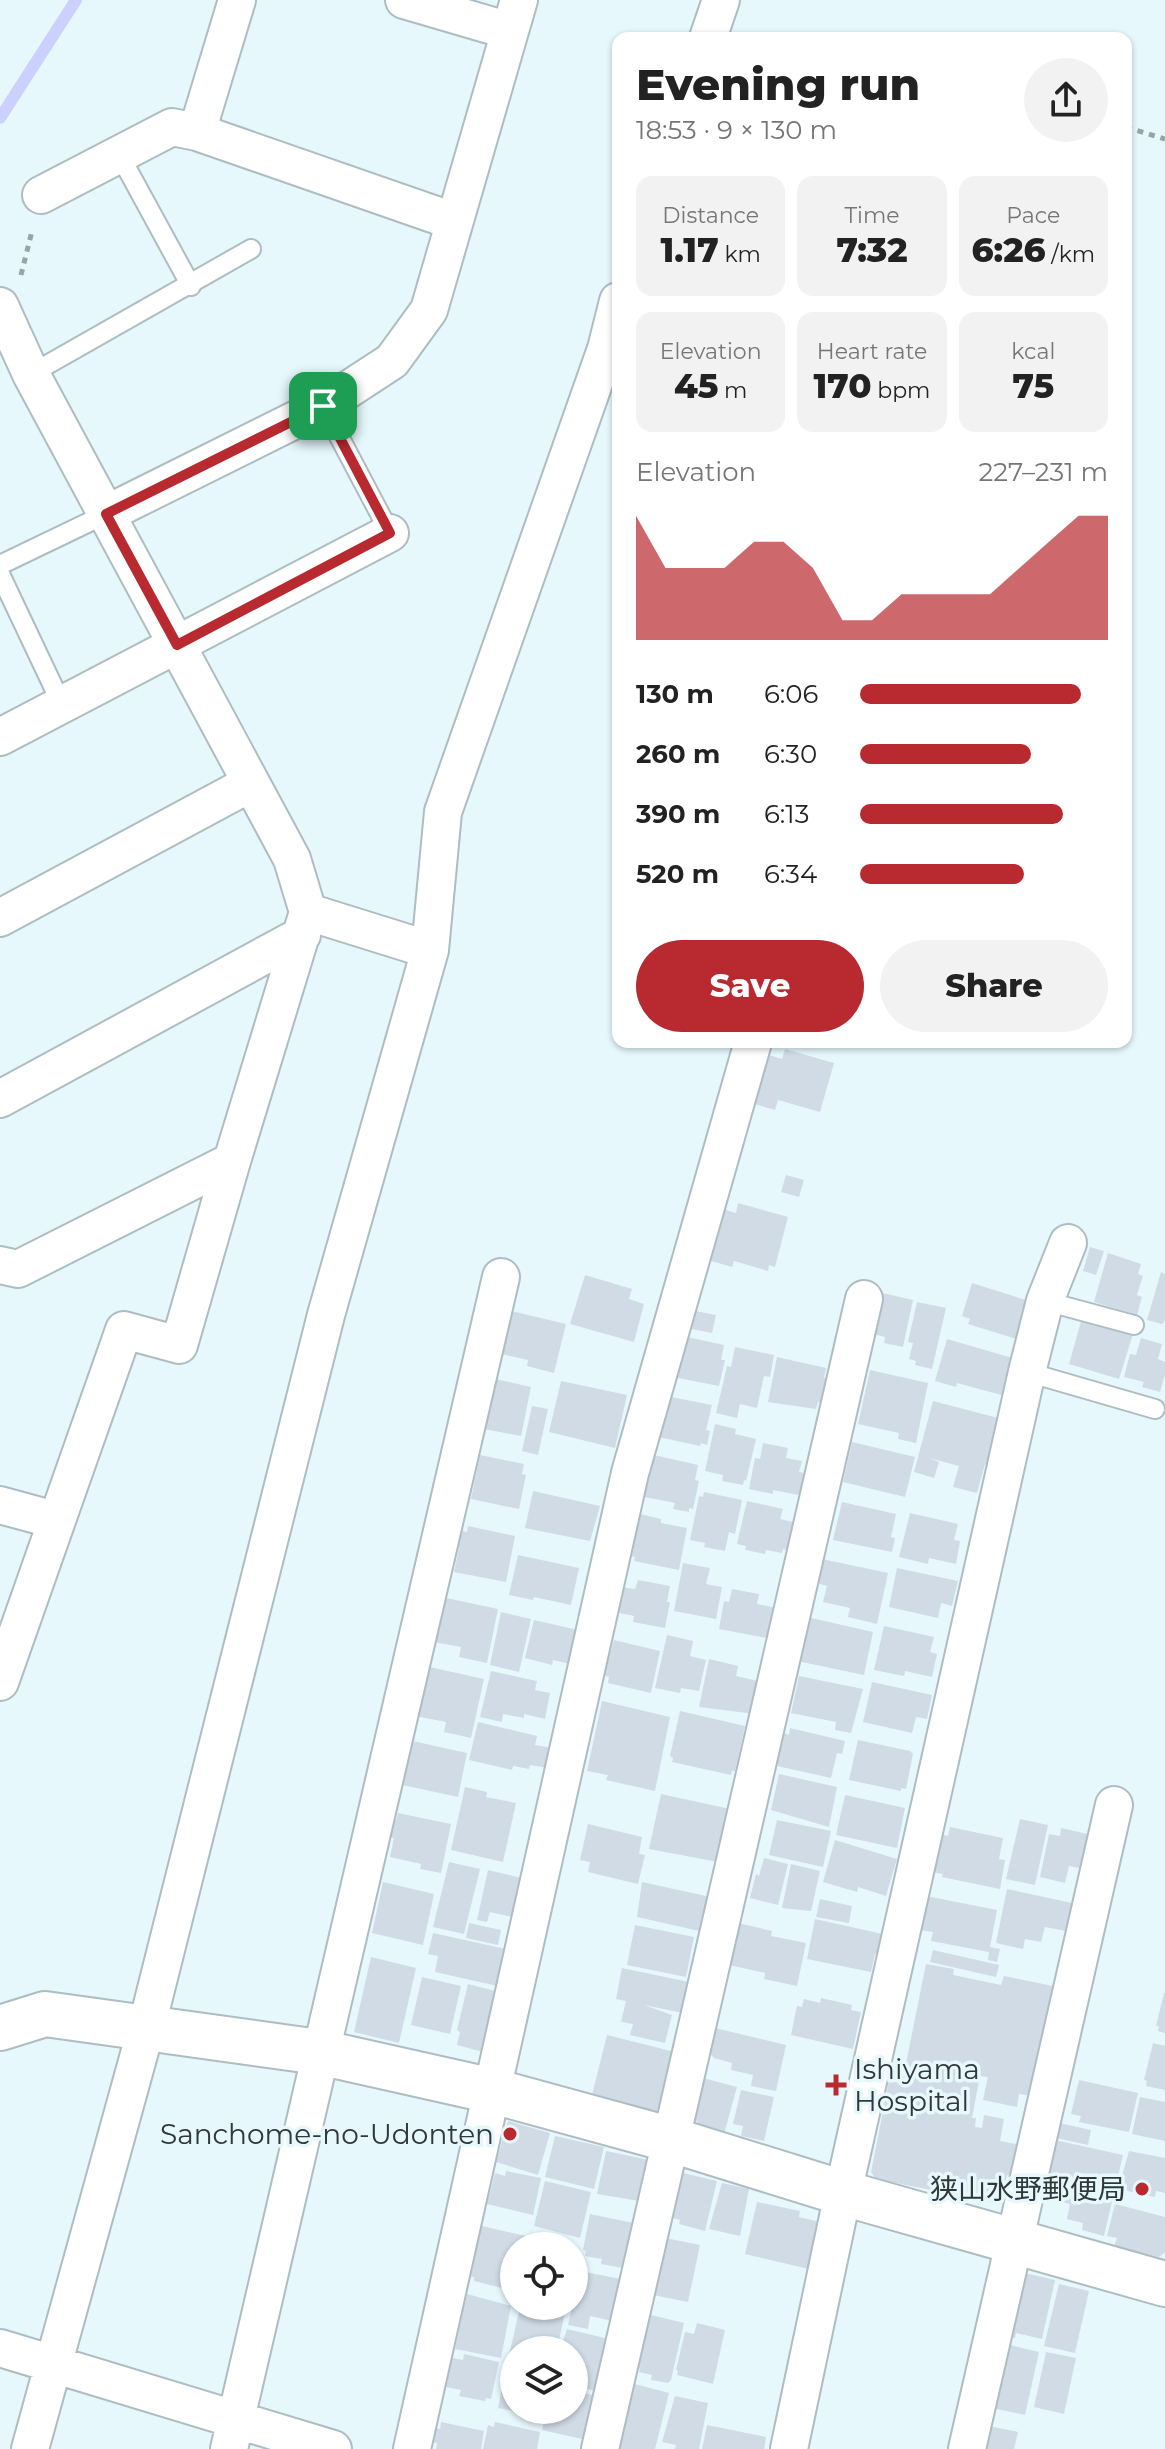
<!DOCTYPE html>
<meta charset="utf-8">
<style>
:root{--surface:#fff;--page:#f2f2f2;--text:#222;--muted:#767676;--accent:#b92930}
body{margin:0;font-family:Montserrat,"Noto Sans JP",sans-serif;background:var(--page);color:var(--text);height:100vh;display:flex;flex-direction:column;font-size:30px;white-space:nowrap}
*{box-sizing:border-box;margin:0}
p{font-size:26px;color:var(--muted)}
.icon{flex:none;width:44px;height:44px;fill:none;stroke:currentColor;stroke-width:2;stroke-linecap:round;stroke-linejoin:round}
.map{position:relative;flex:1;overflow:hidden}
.panel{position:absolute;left:612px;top:32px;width:520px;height:1016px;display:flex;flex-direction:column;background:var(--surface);border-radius:16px;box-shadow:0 2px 6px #0004}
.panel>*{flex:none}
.fabs{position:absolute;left:500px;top:2232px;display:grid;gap:16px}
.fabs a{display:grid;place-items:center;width:88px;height:88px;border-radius:50%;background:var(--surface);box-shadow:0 2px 6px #0004;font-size:40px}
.pin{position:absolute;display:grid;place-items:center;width:68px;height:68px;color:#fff;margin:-34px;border-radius:16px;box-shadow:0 4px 12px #0006}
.round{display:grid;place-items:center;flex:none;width:84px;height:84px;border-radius:42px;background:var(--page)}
.head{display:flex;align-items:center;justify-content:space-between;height:136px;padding:0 24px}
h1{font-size:44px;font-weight:800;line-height:60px}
.metrics{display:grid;grid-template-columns:repeat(3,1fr);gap:12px;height:136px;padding:8px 24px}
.metrics div{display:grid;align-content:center;border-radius:16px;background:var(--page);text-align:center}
.metrics b{font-size:34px;font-weight:800}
.metrics small{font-size:22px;font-weight:400}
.metrics p{font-size:22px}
.chart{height:224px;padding:16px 24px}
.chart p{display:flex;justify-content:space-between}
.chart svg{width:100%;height:144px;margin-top:8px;fill:var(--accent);opacity:.7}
.primary-button{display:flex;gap:16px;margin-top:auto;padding:16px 24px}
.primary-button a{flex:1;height:92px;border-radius:48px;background:var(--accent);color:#fff;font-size:32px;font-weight:800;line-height:92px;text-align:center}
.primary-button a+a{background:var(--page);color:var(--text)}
ul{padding:0 24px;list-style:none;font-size:26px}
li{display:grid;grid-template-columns:128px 96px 1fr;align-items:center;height:60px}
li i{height:20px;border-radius:10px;background:var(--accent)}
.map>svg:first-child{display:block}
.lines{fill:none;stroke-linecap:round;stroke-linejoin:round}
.stream{stroke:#ccd0fe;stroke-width:12}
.building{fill:#d0dbe6}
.service-casing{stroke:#adbdc1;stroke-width:22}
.minor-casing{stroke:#adbdc1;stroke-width:40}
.tertiary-casing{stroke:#adbdc1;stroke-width:48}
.path{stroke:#96a4a6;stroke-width:5;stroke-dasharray:6 6;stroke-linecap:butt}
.service{stroke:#fff;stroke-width:18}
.minor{stroke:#fff;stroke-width:36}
.tertiary{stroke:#fff;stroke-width:44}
.route-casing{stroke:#fff;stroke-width:16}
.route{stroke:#b92930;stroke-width:10}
.poi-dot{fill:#b92930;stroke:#e6f8fc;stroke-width:3}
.labels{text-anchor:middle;stroke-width:7;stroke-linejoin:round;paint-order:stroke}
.poi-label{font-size:28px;fill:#313839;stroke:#e6f8fc;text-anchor:end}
</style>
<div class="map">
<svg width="1165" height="2449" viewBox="0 0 1165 2449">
<rect width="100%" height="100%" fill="#e6f8fc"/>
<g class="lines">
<path class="stream" d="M 0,118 L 76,0"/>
</g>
<path class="building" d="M 785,1049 L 834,1063 L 820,1112 L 778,1100 L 775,1110 L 748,1102 L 762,1053 L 782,1059 Z
M 786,1175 L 804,1180 L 799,1197 L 781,1192 Z
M 738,1203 L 788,1217 L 775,1267 L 769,1265 L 768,1271 L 734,1261 L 732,1267 L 701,1258 L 715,1207 L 736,1213 Z
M 1090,1247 L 1104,1251 L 1096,1275 L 1083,1271 Z
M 1108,1253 L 1141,1264 L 1138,1274 L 1143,1276 L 1137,1295 L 1142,1297 L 1137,1315 L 1094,1302 Z
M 1161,1272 L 1165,1274 L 1165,1320 L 1162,1324 L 1147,1320 Z
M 585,1275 L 632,1289 L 629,1299 L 644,1304 L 634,1342 L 570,1324 Z
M 972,1283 L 1032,1302 L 1020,1340 L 968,1324 L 970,1319 L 962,1316 Z
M 878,1292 L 913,1300 L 903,1347 L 884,1343 L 885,1337 L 869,1333 Z
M 917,1302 L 946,1308 L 932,1369 L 915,1365 L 916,1361 L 909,1359 L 913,1343 L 908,1342 Z
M 503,1309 L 566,1324 L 554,1373 L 527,1366 L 528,1360 L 493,1352 Z
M 695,1311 L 716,1315 L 712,1333 L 692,1329 Z
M 1082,1318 L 1133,1334 L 1119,1379 L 1069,1364 Z
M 678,1335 L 724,1345 L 721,1360 L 725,1360 L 719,1386 L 673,1377 Z
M 1141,1338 L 1162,1344 L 1158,1359 L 1165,1362 L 1165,1374 L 1160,1392 L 1142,1387 L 1144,1382 L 1124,1377 L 1130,1354 L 1136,1355 Z
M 947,1339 L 1016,1359 L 1005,1396 L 957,1383 L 956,1387 L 935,1381 Z
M 735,1347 L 774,1355 L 770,1377 L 764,1376 L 757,1408 L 740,1404 L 737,1418 L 716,1413 L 727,1366 L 731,1367 Z
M 777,1357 L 826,1368 L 824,1378 L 830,1379 L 825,1403 L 818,1402 L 816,1409 L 768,1402 Z
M 870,1370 L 928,1383 L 916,1443 L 898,1439 L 899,1433 L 858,1424 Z
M 491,1378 L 531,1387 L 521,1436 L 479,1428 Z
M 561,1381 L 627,1395 L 615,1448 L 549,1432 Z
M 666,1396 L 712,1405 L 706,1430 L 710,1431 L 707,1445 L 701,1443 L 700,1446 L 654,1436 Z
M 933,1401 L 1002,1419 L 990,1466 L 985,1464 L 977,1493 L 953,1487 L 959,1466 L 929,1458 L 939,1462 L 934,1478 L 914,1472 Z
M 532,1406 L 548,1409 L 538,1455 L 522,1451 Z
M 715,1424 L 736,1429 L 735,1434 L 756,1439 L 746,1481 L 744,1480 L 743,1485 L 722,1481 L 723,1475 L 705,1471 Z
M 852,1442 L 915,1457 L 905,1497 L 843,1482 Z
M 763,1443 L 788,1448 L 786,1458 L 802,1461 L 799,1472 L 804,1473 L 802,1481 L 806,1483 L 804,1496 L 773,1490 L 773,1494 L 749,1489 L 755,1458 L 760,1459 Z
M 480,1455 L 524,1464 L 522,1474 L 526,1475 L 519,1509 L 471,1499 Z
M 654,1455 L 698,1465 L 695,1480 L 699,1481 L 693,1509 L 689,1508 L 689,1512 L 673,1509 L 675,1503 L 640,1496 L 647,1463 L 652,1464 Z
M 533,1491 L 600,1506 L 590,1541 L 525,1528 Z
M 704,1492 L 742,1500 L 735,1534 L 729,1532 L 725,1551 L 704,1547 L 705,1543 L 690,1540 L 699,1496 L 703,1497 Z
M 747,1501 L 783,1509 L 780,1519 L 797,1523 L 791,1551 L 783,1549 L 782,1553 L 766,1550 L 765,1554 L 745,1550 L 746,1546 L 737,1544 Z
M 842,1502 L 896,1514 L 891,1537 L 895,1538 L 892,1552 L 833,1540 Z
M 910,1513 L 958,1524 L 954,1540 L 960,1541 L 956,1564 L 929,1558 L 928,1564 L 899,1557 Z
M 640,1514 L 661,1519 L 661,1523 L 687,1528 L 679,1570 L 634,1561 L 635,1557 L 632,1556 Z
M 468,1526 L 515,1536 L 506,1582 L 454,1572 L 459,1548 L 455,1544 L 458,1530 L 467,1532 Z
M 518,1555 L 579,1568 L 571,1605 L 534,1597 L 533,1600 L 509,1595 Z
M 822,1559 L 888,1573 L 877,1624 L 848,1617 L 850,1608 L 823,1602 L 827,1586 L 817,1583 Z
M 683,1563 L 710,1568 L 706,1584 L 722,1587 L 716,1619 L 674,1611 Z
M 897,1568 L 958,1581 L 952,1606 L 941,1603 L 938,1618 L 889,1607 Z
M 638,1580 L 670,1586 L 667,1602 L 670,1602 L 665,1628 L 633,1622 L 634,1616 L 615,1612 L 621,1587 L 635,1589 Z
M 732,1589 L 759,1594 L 757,1604 L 778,1608 L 772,1639 L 719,1629 L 724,1601 L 729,1602 Z
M 437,1596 L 498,1609 L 487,1663 L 459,1657 L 461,1647 L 428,1641 Z
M 501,1612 L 531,1619 L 519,1672 L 490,1665 Z
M 807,1617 L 873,1632 L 864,1675 L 797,1661 Z
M 534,1620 L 578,1630 L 570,1664 L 553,1660 L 552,1665 L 525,1658 Z
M 884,1626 L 934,1637 L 930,1652 L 937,1654 L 932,1677 L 905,1671 L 904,1676 L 874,1670 Z
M 667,1635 L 693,1641 L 690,1656 L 706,1660 L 699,1691 L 681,1688 L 680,1693 L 655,1688 Z
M 614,1640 L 660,1651 L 651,1693 L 608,1683 L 609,1677 L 601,1674 L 607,1651 L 611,1651 Z
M 709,1659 L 738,1666 L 736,1676 L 762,1682 L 755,1714 L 699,1707 Z
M 425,1666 L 484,1679 L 471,1738 L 444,1732 L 446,1722 L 415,1716 Z
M 491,1671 L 537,1681 L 535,1690 L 550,1693 L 545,1719 L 524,1714 L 524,1718 L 503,1714 L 502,1722 L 480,1717 Z
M 799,1676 L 863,1689 L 851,1733 L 835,1730 L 836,1722 L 791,1713 Z
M 872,1682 L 932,1695 L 927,1719 L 916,1717 L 912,1733 L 863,1722 Z
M 602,1701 L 670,1717 L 655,1791 L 606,1780 L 608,1775 L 587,1771 Z
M 680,1711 L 745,1726 L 735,1771 L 732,1771 L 731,1775 L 672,1762 L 673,1758 L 670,1756 Z
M 478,1722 L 537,1736 L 535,1745 L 553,1748 L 549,1768 L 530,1765 L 529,1769 L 513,1766 L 512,1770 L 469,1760 Z
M 790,1728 L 845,1741 L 842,1754 L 837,1753 L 831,1778 L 777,1766 L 784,1733 L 789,1735 Z
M 408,1740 L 467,1753 L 458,1797 L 398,1784 Z
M 858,1740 L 910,1751 L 913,1754 L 906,1789 L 901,1788 L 901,1791 L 849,1780 Z
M 779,1774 L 837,1787 L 829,1827 L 771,1810 Z
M 465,1787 L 487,1792 L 486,1797 L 516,1803 L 503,1862 L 451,1850 Z
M 661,1794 L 730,1809 L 718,1862 L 649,1849 Z
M 845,1795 L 905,1808 L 897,1848 L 836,1835 Z
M 398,1813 L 451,1824 L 441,1873 L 420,1869 L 421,1864 L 390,1857 L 394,1838 L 384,1837 L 388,1819 L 396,1820 Z
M 1020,1819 L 1048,1825 L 1035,1885 L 1006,1879 Z
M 777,1820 L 831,1831 L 823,1867 L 769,1855 Z
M 588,1824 L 642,1837 L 639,1854 L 645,1855 L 638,1884 L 588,1872 L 590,1862 L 580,1860 Z
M 950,1827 L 1003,1838 L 999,1859 L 1005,1860 L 1000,1889 L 942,1877 L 943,1874 L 933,1872 L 941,1834 L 948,1836 Z
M 1061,1828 L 1092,1835 L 1085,1869 L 1069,1866 L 1065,1883 L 1040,1877 L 1049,1834 L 1060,1836 Z
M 835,1840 L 897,1859 L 886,1896 L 858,1887 L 857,1892 L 823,1882 Z
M 764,1858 L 788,1864 L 778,1905 L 750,1898 L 756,1874 L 759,1876 Z
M 449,1862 L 480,1869 L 464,1934 L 433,1927 Z
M 791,1864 L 820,1871 L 811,1911 L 782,1908 Z
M 488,1870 L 526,1879 L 517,1918 L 490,1912 L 487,1922 L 477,1920 Z
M 383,1882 L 434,1894 L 423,1945 L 372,1933 Z
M 642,1882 L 715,1898 L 704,1932 L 637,1917 Z
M 1007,1889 L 1072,1903 L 1066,1931 L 1045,1927 L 1041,1942 L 1025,1939 L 1023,1949 L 996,1943 Z
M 926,1896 L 997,1910 L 990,1947 L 1000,1949 L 997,1962 L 988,1960 L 989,1952 L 931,1941 L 933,1932 L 919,1930 Z
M 820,1899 L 852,1906 L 849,1923 L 816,1917 Z
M 815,1919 L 887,1935 L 882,1956 L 875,1954 L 871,1972 L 807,1959 Z
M 469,1923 L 501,1930 L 498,1945 L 466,1938 Z
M 738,1923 L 772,1931 L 771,1936 L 806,1943 L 797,1986 L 764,1979 L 765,1973 L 729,1965 Z
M 635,1925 L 694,1937 L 686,1977 L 627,1965 Z
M 433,1933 L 510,1950 L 502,1987 L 435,1972 L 438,1956 L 428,1954 Z
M 933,1950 L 999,1965 L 996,1977 L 930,1962 Z
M 371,1957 L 416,1968 L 399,2043 L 354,2032 Z
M 926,1964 L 954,1969 L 953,1975 L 1001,1985 L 1004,1976 L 1053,1986 L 1031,2096 L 1019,2094 L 1017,2107 L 983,2100 L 988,2077 L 980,2076 L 972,2118 L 976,2118 L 975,2127 L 982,2128 L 984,2115 L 1004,2119 L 1000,2141 L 1021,2145 L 1014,2176 L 1007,2175 L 1001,2204 L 876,2179 L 871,2172 L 889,2081 L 902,2083 Z
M 622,1968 L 689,1982 L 683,2013 L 644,2005 L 672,2015 L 665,2043 L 630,2035 L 633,2024 L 621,2022 L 626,2001 L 616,1999 Z
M 422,1977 L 461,1986 L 450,2034 L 411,2025 Z
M 468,1984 L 495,1991 L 491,2007 L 496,2008 L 483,2052 L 457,2045 L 460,2032 L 457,2030 Z
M 1164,1993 L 1165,1993 L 1165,2033 L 1158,2031 L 1159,2026 L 1156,2026 Z
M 821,1998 L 852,2005 L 851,2010 L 861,2012 L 853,2049 L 791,2035 L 797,2006 L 802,2007 L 804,1999 L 820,2003 Z
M 715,2028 L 786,2045 L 776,2091 L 751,2086 L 753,2075 L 731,2070 L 732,2063 L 714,2058 L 709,2052 Z
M 607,2035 L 679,2053 L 667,2100 L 656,2111 L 592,2095 Z
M 1153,2043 L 1165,2046 L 1165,2090 L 1146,2086 L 1147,2081 L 1144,2080 Z
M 703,2078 L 737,2087 L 724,2134 L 701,2128 L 693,2116 Z
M 1079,2080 L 1138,2093 L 1129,2132 L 1079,2122 L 1081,2116 L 1071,2114 Z
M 741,2090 L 774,2097 L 764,2141 L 741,2136 L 743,2126 L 733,2124 Z
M 1140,2097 L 1165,2102 L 1165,2141 L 1132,2134 Z
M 508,2121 L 550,2133 L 538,2175 L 496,2162 Z
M 1059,2123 L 1091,2130 L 1088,2145 L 1056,2138 Z
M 555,2136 L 604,2147 L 594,2189 L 545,2177 Z
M 1055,2140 L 1123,2155 L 1104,2236 L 1082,2230 L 1083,2223 L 1067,2219 L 1070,2204 L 1042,2197 Z
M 606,2151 L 654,2161 L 645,2202 L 597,2194 Z
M 1129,2151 L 1165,2158 L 1165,2193 L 1156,2191 L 1155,2197 L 1123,2190 L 1124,2186 L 1119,2186 Z
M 506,2171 L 541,2178 L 533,2215 L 487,2204 L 495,2173 L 505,2176 Z
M 679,2172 L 717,2181 L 705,2231 L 679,2224 L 680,2220 L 673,2218 L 676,2204 L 672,2203 Z
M 545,2181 L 591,2192 L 580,2238 L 534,2226 Z
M 722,2183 L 749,2189 L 740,2236 L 709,2229 Z
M 757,2202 L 800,2211 L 799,2217 L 824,2223 L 813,2270 L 745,2254 Z
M 1115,2204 L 1165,2217 L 1165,2252 L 1159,2257 L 1114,2246 L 1117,2238 L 1107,2236 Z
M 590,2214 L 638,2224 L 628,2269 L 601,2264 L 602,2259 L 585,2256 L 586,2251 L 583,2250 Z
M 478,2225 L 530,2237 L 528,2246 L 514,2246 L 514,2291 L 474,2281 L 474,2277 L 471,2277 L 476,2252 L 472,2250 Z
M 665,2238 L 700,2245 L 688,2302 L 653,2295 Z
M 580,2271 L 626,2280 L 617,2322 L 590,2316 L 588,2329 L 568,2325 Z
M 1020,2272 L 1055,2280 L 1042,2339 L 1016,2333 L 1015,2338 L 1006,2336 Z
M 1059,2284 L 1089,2291 L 1075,2353 L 1044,2346 Z
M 467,2294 L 511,2306 L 501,2358 L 455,2349 L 462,2317 L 458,2316 L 463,2296 L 467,2297 Z
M 532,2306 L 565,2312 L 557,2350 L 514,2350 L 514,2361 L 508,2360 L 520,2307 L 531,2309 Z
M 647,2314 L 684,2323 L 671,2380 L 668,2383 L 651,2380 L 652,2375 L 639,2372 L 640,2369 L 635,2368 Z
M 697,2323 L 725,2330 L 713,2384 L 677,2375 L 678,2371 L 676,2370 L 685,2332 L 694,2334 Z
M 567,2329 L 609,2339 L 596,2391 L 574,2386 L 574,2350 L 560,2350 Z
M 1006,2344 L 1039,2352 L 1025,2415 L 992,2408 Z
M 1046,2352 L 1076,2358 L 1064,2414 L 1034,2407 Z
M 464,2354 L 499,2362 L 491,2399 L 486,2398 L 485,2401 L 459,2396 L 461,2390 L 446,2387 L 452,2358 L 463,2360 Z
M 507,2364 L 514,2365 L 514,2411 L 498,2408 Z
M 631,2383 L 669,2393 L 655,2449 L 620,2449 L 623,2433 L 619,2432 Z
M 574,2391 L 597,2396 L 591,2441 L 542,2430 L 547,2410 L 574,2410 Z
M 675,2396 L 708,2403 L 699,2449 L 675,2449 L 676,2445 L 662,2442 Z
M 441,2422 L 484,2431 L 481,2449 L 436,2449 L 437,2443 L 432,2442 L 435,2428 L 440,2429 Z
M 495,2422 L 540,2432 L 537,2449 L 483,2449 L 488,2425 L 494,2427 Z
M 707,2425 L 766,2437 L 764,2449 L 702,2449 Z
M 989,2426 L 1018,2432 L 1014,2449 L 984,2449 Z"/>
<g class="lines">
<defs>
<path id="service" d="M 119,154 L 191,286
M 31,374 L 251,249
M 323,406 L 390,533
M 0,565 L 106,514
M 0,574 L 62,705
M 1045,1301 L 1134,1325
M 1027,1372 L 1155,1409"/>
<path id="minor" d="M 404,0 L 510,31
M 708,38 L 721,0
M 197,132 L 237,0
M 41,195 L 172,127 L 197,132 L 453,221
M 0,306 L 31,374 L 292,859 L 308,912 L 430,950
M 106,514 L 323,406 L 392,361 L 429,310 L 519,0
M 0,737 L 390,533
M 0,918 L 251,783
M 0,1099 L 302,935
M 0,1265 L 18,1269 L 232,1161
M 0,1505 L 55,1520
M 0,1682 L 124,1330 L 179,1345 L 232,1161 L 308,912
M 0,2348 L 333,2449
M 30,2449 L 146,2029 L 326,1315 L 430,950 L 443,812 L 606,349 L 618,301
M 229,2449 L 501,1277
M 412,2449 L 630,1473 L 753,1042
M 600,2449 L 864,1299
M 789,2449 L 843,2193 L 1027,1372 L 1045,1301 L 1068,1243
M 967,2449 L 1114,1805"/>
<path id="tertiary" d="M 0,2028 L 45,2014 L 319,2052 L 493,2091 L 672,2140 L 843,2193 L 1165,2284"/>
</defs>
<use href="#service" class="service-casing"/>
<use href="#minor" class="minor-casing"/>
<use href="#tertiary" class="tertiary-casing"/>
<path class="path" d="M 1126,127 L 1165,139
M 21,275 L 32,231"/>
<use href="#service" class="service"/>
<use href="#minor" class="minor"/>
<use href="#tertiary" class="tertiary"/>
</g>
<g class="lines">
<defs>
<path id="route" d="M 323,406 L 390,533 L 177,645 L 106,514 Z"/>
</defs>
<use href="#route" class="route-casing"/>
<use href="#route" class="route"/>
</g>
<g class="poi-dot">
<path d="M832 2073h8v8h8v8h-8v8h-8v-8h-8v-8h8z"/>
<circle cx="510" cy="2134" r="8"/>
<circle cx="1142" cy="2189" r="8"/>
</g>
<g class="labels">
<g class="poi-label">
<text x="854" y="2079" text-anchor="start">Ishiyama<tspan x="854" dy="32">Hospital</tspan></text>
<text x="494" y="2144">Sanchome-no-Udonten</text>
<text x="1126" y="2199">狭山水野郵便局</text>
</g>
</g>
</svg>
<div class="fabs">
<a><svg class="icon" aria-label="locate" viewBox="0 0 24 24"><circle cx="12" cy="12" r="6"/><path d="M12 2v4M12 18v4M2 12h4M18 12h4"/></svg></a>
<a><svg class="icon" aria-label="layers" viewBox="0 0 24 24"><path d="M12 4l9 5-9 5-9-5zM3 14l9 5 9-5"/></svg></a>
</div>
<div class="pin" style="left:323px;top:406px;background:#1e9e55"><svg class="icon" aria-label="arrive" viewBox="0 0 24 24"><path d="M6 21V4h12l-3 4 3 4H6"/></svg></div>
<section class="panel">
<div class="head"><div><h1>Evening run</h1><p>18:53 · 9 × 130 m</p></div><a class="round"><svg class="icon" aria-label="share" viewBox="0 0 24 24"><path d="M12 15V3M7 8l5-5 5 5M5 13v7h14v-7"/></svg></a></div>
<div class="metrics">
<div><p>Distance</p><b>1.17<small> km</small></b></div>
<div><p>Time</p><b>7:32</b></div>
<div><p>Pace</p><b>6:26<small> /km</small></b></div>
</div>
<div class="metrics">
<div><p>Elevation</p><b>45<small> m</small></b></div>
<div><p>Heart rate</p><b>170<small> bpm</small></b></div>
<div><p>kcal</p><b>75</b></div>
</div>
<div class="chart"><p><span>Elevation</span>227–231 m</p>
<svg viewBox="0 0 160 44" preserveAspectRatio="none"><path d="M0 44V6L10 22L20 22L30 22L40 14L50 14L60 22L70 38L80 38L90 30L100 30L110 30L120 30L130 22L140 14L150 6L160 6V44z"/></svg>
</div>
<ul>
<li><b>130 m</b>6:06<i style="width:89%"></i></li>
<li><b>260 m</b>6:30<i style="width:69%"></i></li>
<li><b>390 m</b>6:13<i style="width:82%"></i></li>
<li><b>520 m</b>6:34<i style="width:66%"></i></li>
</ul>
<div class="primary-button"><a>Save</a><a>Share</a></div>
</section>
</div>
